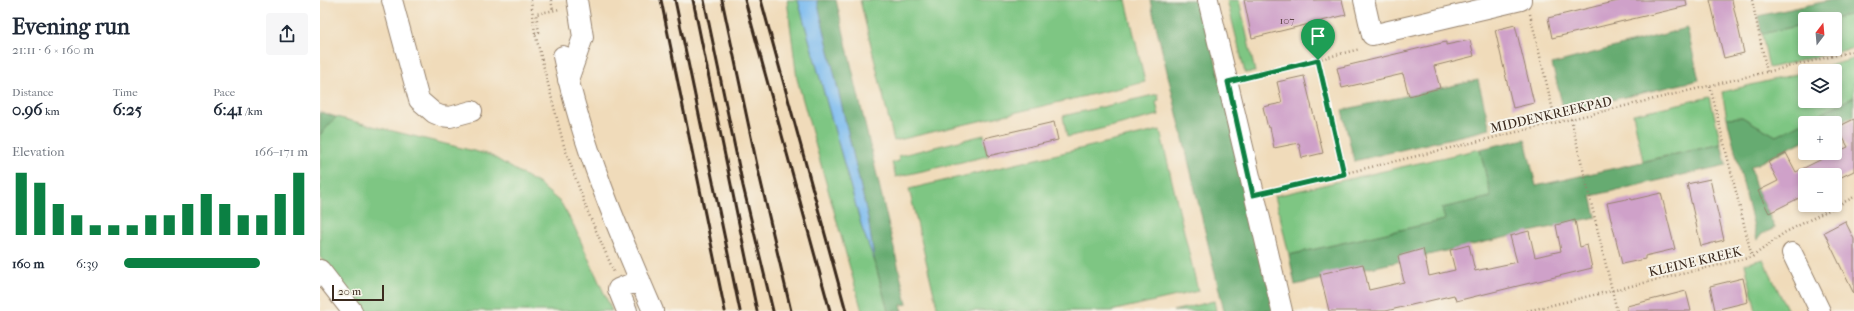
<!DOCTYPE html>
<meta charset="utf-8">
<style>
:root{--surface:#fff;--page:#f6f6f7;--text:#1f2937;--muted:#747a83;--accent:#0b8043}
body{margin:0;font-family:"IM FELL French Canon",serif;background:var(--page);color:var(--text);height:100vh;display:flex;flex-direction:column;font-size:15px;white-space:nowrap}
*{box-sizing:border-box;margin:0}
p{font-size:13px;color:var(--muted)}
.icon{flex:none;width:22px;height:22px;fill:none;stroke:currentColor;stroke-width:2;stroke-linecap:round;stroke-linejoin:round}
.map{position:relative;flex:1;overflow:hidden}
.panel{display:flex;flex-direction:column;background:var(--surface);width:320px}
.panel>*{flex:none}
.needle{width:26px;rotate:16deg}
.tools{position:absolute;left:1478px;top:12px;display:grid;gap:8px}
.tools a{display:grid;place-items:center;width:44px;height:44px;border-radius:4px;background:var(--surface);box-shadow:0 2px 6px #0003;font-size:20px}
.scale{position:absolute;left:12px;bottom:10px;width:52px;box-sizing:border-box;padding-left:4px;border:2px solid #3b2a1e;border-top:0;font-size:11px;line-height:14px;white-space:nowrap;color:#3b2a1e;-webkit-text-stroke:3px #f7f3e8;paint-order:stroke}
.pin{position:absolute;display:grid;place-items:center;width:34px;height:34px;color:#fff;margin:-41px -17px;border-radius:50% 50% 50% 0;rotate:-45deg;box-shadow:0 0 4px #0007}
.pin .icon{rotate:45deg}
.round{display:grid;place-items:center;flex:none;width:42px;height:42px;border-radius:4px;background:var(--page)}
.summary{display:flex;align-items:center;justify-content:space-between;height:68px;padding:0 12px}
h1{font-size:22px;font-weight:700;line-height:30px}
.figures{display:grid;grid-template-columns:repeat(3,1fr);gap:6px;height:68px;padding:4px 12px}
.figures div{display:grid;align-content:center}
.figures b{font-size:17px;font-weight:700}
.figures small{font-size:11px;font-weight:400}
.figures p{font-size:11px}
.chart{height:112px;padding:8px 12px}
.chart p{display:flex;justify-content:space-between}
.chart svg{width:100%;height:72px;margin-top:4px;stroke:var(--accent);stroke-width:6}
ul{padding:0 12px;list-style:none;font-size:13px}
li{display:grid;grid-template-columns:64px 48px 1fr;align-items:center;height:30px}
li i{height:10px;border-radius:5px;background:var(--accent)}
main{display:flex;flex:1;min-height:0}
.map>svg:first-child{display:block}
.green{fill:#7ec683;stroke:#5c7850}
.forest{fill:#66ab71;stroke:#506a48}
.water{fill:#7cbbef;stroke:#5c7286}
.building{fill:#cfa1c9}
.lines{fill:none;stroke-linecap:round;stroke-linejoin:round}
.minor-casing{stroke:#96826c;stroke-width:22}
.path{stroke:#96826c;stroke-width:2.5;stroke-dasharray:1 3;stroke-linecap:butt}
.minor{stroke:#fff;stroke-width:20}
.rail{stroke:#3b2a1e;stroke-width:3}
.route-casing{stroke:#fff;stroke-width:8}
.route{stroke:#0b8043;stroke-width:5}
.labels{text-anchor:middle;stroke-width:4;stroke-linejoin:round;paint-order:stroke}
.number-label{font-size:11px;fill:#604849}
.street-label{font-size:13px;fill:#3b2a1e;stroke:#f7f3e8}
</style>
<main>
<section class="panel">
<div class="summary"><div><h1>Evening run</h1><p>21:11 · 6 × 160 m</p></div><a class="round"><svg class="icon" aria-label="share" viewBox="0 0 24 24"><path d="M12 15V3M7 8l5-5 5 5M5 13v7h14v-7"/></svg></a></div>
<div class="figures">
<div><p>Distance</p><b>0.96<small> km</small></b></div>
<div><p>Time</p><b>6:25</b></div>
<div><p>Pace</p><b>6:41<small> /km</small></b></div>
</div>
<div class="chart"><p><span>Elevation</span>166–171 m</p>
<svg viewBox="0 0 160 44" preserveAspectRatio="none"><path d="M5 44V6M15 44V12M25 44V25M35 44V32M45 44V38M55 44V38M65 44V38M75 44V32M85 44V32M95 44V25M105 44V19M115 44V25M125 44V32M135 44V32M145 44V19M155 44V6"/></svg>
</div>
<ul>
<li><b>160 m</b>6:39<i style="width:74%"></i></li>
</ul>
</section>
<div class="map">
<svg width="1534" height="311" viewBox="0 0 1534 311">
<rect width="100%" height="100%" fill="#f7f3e8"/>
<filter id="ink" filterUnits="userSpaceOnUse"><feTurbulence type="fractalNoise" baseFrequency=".025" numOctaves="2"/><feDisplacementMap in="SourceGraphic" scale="8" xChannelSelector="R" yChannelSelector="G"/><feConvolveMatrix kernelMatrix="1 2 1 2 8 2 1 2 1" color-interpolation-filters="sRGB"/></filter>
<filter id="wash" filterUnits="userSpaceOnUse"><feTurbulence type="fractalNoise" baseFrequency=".012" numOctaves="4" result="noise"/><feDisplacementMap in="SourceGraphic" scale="16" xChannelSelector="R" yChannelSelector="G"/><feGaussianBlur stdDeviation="0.9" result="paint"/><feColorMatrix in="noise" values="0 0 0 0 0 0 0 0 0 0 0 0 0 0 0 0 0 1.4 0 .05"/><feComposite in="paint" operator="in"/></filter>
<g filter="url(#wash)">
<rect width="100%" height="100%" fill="#f0dbba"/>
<path class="green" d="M 467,0 L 478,0 L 543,231 L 554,259 L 568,311 L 542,311 L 477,79 Z
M 540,0 L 806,0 L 825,82 L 574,141 Z
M 907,0 L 919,0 L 935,72 L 925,73 Z
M 1534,14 L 1534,48 L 1449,68 L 1442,34 L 1485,24 L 1485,49 L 1515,49 L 1515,19 L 1509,19 Z
M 1534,59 L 1534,97 L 1456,136 L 1422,117 L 1407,118 L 1402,92 L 1485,72 L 1485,101 L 1515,101 L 1515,71 L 1487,71 Z
M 838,94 L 839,100 L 836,102 L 839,115 L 747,137 L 743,116 Z
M 1390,97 L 1401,144 L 1323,161 L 1313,114 Z
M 16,117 L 170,155 L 219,184 L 241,203 L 254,226 L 292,311 L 42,311 L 0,257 L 0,135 Z
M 840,130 L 878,291 L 791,311 L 618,311 L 589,189 Z
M 664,135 L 668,156 L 576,177 L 572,163 L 579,161 L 578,156 Z
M 1160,149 L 1171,197 L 1123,208 L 1125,220 L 969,255 L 955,196 Z
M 1443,259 L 1468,311 L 1436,311 L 1425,264 Z
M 894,301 L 896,311 L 853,311 Z"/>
<path class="forest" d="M 497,0 L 516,0 L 587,304 L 581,305 L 582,311 L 568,311 L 554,259 L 548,218 Z
M 830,0 L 881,0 L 955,311 L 904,311 Z
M 1512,0 L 1534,0 L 1534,14 L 1509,19 L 1485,19 L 1485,24 L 1442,34 L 1438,16 Z
M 1367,28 L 1379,80 L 1244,111 L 1232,64 Z
M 1158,80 L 1170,129 L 1034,161 L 1022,110 Z
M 1534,97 L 1534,116 L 1515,125 L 1515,123 L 1485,123 L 1485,140 L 1431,167 L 1435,185 L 1455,228 L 1442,234 L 1437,240 L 1407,118 L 1422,117 L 1456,136 Z
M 0,112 L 16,117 L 0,135 Z
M 1205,139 L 1216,186 L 1401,144 L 1406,165 L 1271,196 L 1276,217 L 975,285 L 969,255 L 1125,220 L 1122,208 L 1171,197 L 1160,149 Z"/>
<path class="water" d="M 478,0 L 497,0 L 548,218 L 554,259 L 543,231 Z"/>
<g id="blocks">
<path class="building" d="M 924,0 L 1022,0 L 1026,15 L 932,38 Z
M 1302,0 L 1366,0 L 1367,6 L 1232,38 L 1228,18 Z
M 1390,0 L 1412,0 L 1424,53 L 1404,58 Z
M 1195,25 L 1214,103 L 1193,108 L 1175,30 Z
M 1150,40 L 1154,56 L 1114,66 L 1120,88 L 1089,96 L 1083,74 L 1022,88 L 1017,68 L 1126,42 L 1126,45 Z
M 984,76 L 1003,153 L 982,158 L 979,143 L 954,148 L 950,127 L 948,128 L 943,107 L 962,103 L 957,82 Z
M 1534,119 L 1534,171 L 1515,180 L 1515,175 L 1485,175 L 1485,195 L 1449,213 L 1438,191 L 1458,181 L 1448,162 L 1466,153 L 1476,172 L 1508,156 L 1528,147 L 1520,132 L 1520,126 Z
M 734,122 L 738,140 L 668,156 L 664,138 Z
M 1390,179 L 1404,240 L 1381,246 L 1367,184 Z
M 1341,193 L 1355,249 L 1325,256 L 1325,259 L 1302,264 L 1287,203 L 1311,198 L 1311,200 Z
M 1255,220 L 1260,247 L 1267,245 L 1272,268 L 1136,301 L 1134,295 L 1066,311 L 1009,311 L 1000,274 L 1043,264 L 1049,290 L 1084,282 L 1078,256 L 1103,249 L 1109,276 L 1135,270 L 1130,250 L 1149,245 L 1155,271 L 1197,262 L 1190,236 L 1209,231 L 1215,257 L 1241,251 L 1236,225 Z
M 1525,221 L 1534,239 L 1534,294 L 1504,232 Z
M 1423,278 L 1428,302 L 1395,310 L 1390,286 Z
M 1366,291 L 1371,311 L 1307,311 L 1307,306 Z"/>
</g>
</g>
<g filter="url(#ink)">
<use href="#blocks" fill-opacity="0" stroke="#96826c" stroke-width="1"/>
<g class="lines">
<defs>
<path id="minor" d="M 72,0 L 99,100 L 114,113 L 121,116 L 130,117 L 152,111
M 888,0 L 962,311
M 1044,0 L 1052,35 L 1201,0
M 243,56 C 262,146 297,228 333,311
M 248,80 L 263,37 L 257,0
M 1472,253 L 1500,311
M 0,270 L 32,311
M 307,311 L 298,289 L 320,280"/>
</defs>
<use href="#minor" class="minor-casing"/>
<path class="path" d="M 211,0 L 215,33 L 244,146 L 267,210 L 294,272
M 231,0 L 233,10
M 1432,0 L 1447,72
M 1210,14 L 1236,123
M 215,33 L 219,32 L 216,14 L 240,9
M 998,60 L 1024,174
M 924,78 L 1040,49
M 1390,86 L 1432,257
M 1251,119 L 1297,311
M 951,191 L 1534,51
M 1207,311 L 1432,257 L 1464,233 L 1534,197"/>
<use href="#minor" class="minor"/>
<path class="rail" d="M 341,0 L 405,311
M 355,0 L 420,311
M 373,0 L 437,311
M 384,0 L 423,186 L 453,311
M 402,0 L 437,165 L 471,311
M 425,0 L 510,311
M 441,0 L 526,311"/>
</g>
</g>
<g class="lines" filter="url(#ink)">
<defs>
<path id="route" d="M 998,60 L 1024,174 L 933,195 L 908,82 Z"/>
</defs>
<use href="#route" class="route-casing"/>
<use href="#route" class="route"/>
</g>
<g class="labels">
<g class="number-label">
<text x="967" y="24">107</text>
</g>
<g class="street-label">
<text transform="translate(1231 114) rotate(-13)" y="5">MIDDENKREEKPAD</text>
<text transform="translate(1375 261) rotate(-13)" y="5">KLEINE KREEK</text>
</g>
</g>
</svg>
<div class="tools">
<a><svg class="needle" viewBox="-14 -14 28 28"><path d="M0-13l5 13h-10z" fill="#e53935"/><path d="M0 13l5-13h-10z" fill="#747a83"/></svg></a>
<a><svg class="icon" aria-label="layers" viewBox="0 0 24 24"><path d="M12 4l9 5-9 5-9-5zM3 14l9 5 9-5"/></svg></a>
<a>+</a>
<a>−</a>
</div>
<div class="scale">20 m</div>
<div class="pin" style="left:998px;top:60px;background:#1e9e55"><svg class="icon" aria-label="arrive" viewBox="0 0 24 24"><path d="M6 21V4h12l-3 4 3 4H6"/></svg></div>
</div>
</main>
